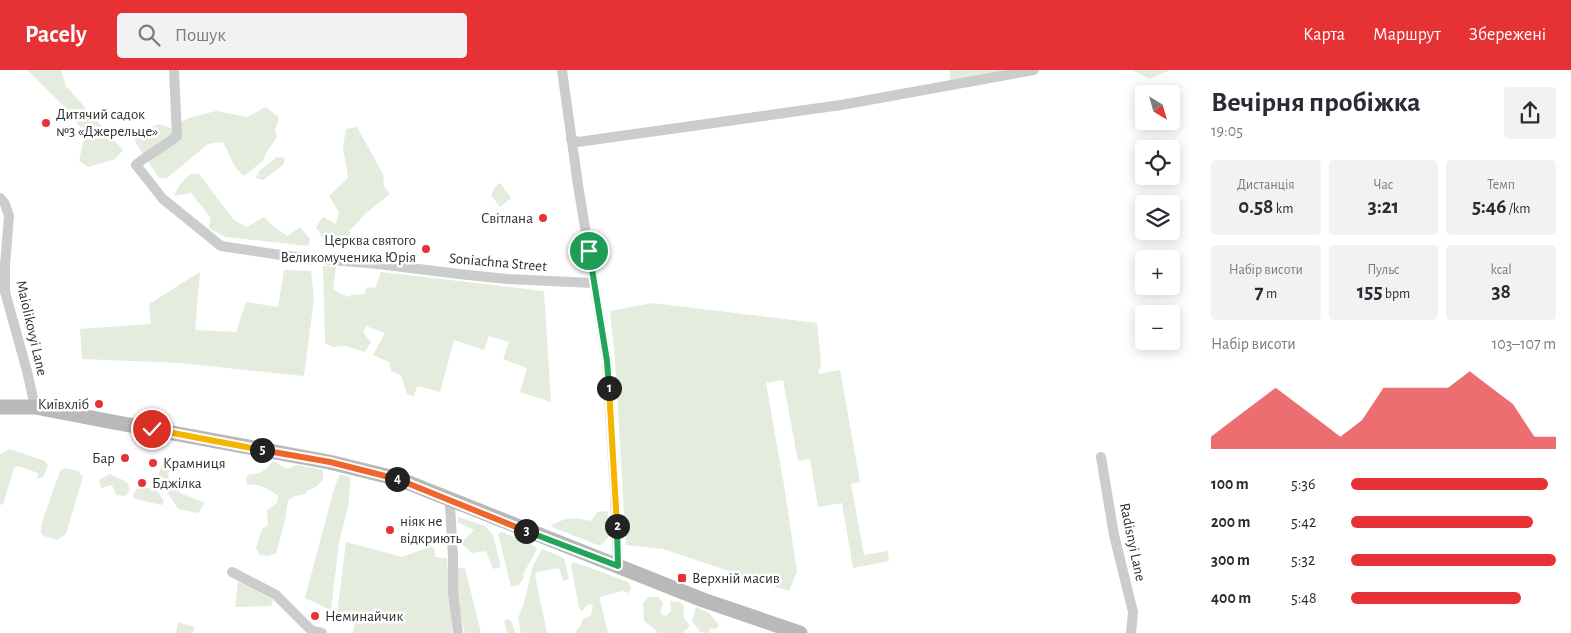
<!DOCTYPE html>
<html lang="uk">
<meta charset="utf-8">
<style>
:root{--surface:#fff;--page:#f2f2f3;--text:#2b2b33;--muted:#7c7c81;--accent:#e63234}
body{margin:0;font-family:"Alegreya Sans",sans-serif;background:var(--page);color:var(--text);height:100vh;display:flex;flex-direction:column;font-size:19px;white-space:nowrap}
*{box-sizing:border-box;margin:0}
p{font-size:16px;color:var(--muted)}
.icon{flex:none;width:28px;height:28px;fill:none;stroke:currentColor;stroke-width:2;stroke-linecap:round;stroke-linejoin:round}
.map{position:relative;flex:1;overflow:hidden}
.side{display:flex;flex-direction:column;background:var(--surface);width:375px}
.side>*{flex:none}
.needle{width:32px;rotate:143deg}
.tools{position:absolute;left:1135px;top:15px;display:grid;gap:10px}
.tools a{display:grid;place-items:center;width:45px;height:45px;border-radius:5px;background:var(--surface);box-shadow:0 2px 12px #0003;font-size:25px}
.pin{position:absolute;display:grid;place-items:center;width:42px;height:42px;color:#fff;margin:-21px;border:2px solid #fff;border-radius:50%;box-shadow:0 1px 5px #0007}
.km{position:absolute;width:25px;height:25px;margin:-12px;border-radius:50%;background:#222;color:#fff;font-size:14px;line-height:25px;text-align:center}
.round{display:grid;place-items:center;flex:none;width:52px;height:52px;border-radius:5px;background:var(--page)}
.head{display:flex;align-items:center;justify-content:space-between;height:85px;padding:0 15px}
h1{font-size:28px;font-weight:700;line-height:38px}
.stats{display:grid;grid-template-columns:repeat(3,1fr);gap:8px;height:85px;padding:5px 15px}
.stats div{display:grid;align-content:center;border-radius:5px;background:var(--page);text-align:center}
.stats b{font-size:21px;font-weight:700}
.stats small{font-size:14px;font-weight:400}
.stats p{font-size:14px}
.chart{height:140px;padding:10px 15px}
.chart p{display:flex;justify-content:space-between}
.chart svg{width:100%;height:90px;margin-top:5px;fill:var(--accent);opacity:.7}
ul{padding:0 15px;list-style:none;font-size:16px}
li{display:grid;grid-template-columns:80px 60px 1fr;align-items:center;height:38px}
li i{height:12px;border-radius:6px;background:var(--accent)}
header{display:flex;align-items:center;gap:30px;box-sizing:border-box;height:70px;padding:0 25px;background:var(--accent);color:#fff}
header strong{font-size:24px}
nav{display:flex;gap:28px;margin-inline-start:auto;font-size:18px}
.search{width:350px;height:45px;background:var(--page);display:flex;align-items:center;gap:12px;box-sizing:border-box;padding:0 18px;border-radius:5px;color:var(--muted);font-size:19px}
main{display:flex;flex:1;min-height:0}
.map>svg:first-child{display:block}
.green{fill:#e4ecdd}
.lines{fill:none;stroke-linecap:round;stroke-linejoin:round}
.minor{stroke:#ccc;stroke-width:10}
.secondary{stroke:#b9b9b9;stroke-width:15}
.split-1-casing{stroke:#fff;stroke-width:10}
.split-2-casing{stroke:#fff;stroke-width:10}
.split-3-casing{stroke:#fff;stroke-width:10}
.split-4-casing{stroke:#fff;stroke-width:10}
.split-5-casing{stroke:#fff;stroke-width:10}
.split-6-casing{stroke:#fff;stroke-width:10}
.split-1{stroke:#22a559;stroke-width:6}
.split-2{stroke:#f5b400;stroke-width:6}
.split-3{stroke:#22a559;stroke-width:6}
.split-4{stroke:#f0652b;stroke-width:6}
.split-5{stroke:#f0652b;stroke-width:6}
.split-6{stroke:#f5b400;stroke-width:6}
.poi-dot{fill:#e63234;stroke:#fff;stroke-width:2}
.labels{text-anchor:middle;stroke-width:5;stroke-linejoin:round;paint-order:stroke}
.poi-label{font-size:15px;fill:#2f2f2f;stroke:#fff;text-anchor:start}
.street-label{font-size:15px;fill:#2f2f2f;stroke:#fff}
</style>
<header>
<strong>Pacely</strong>
<div class="search"><svg class="icon" aria-label="search" viewBox="0 0 24 24"><circle cx="10" cy="10" r="6"/><path d="M15 15l6 6"/></svg>Пошук</div>
<nav><a>Карта</a><a>Маршрут</a><a>Збережені</a></nav>
</header>
<main>
<div class="map">
<svg width="1196" height="563" viewBox="0 0 1196 563">
<rect width="100%" height="100%" fill="#fff"/>
<path class="green" d="M 27,0 L 61,0 L 66,16 L 123,80 L 115,89 L 88,97 L 79,91 L 85,64 L 63,35 Z
M 949,0 L 1020,0 L 951,14 Z
M 1132,0 L 1170,0 L 1150,9 Z
M 266,37 L 279,48 L 275,60 L 277,67 L 266,83 L 263,91 L 244,106 L 235,97 L 223,72 L 208,74 L 167,108 L 159,108 L 137,75 L 133,64 L 159,54 L 171,58 L 188,48 L 216,41 L 247,47 Z
M 357,57 L 383,104 L 384,116 L 390,124 L 366,143 L 350,160 L 349,159 L 350,163 L 335,178 L 326,174 L 316,157 L 323,147 L 336,154 L 339,142 L 329,126 L 348,108 L 343,77 L 346,59 Z
M 277,87 L 285,88 L 283,95 L 263,110 L 256,108 L 259,101 Z
M 190,104 L 199,104 L 234,150 L 247,157 L 264,147 L 275,158 L 288,166 L 300,157 L 310,169 L 308,176 L 226,167 L 210,159 L 209,155 L 211,148 L 191,123 L 174,126 L 179,116 Z
M 500,113 L 511,128 L 500,137 L 491,125 L 495,117 Z
M 323,196 L 336,196 L 333,219 L 347,227 L 351,225 L 364,224 L 367,217 L 375,218 L 381,202 L 544,221 L 551,332 L 520,322 L 527,298 L 503,289 L 509,272 L 489,266 L 484,280 L 454,270 L 440,322 L 417,316 L 414,326 L 407,324 L 401,305 L 391,301 L 389,292 L 373,285 L 385,263 L 366,256 L 363,262 L 371,272 L 365,282 L 345,276 L 333,277 L 325,273 Z
M 284,200 L 311,201 L 314,228 L 304,306 L 180,293 L 82,289 L 80,259 L 151,254 L 149,234 L 200,202 L 195,260 L 236,262 L 246,232 L 278,237 Z
M 653,233 L 817,253 L 821,294 L 818,304 L 840,300 L 860,412 L 851,414 L 864,485 L 888,481 L 889,491 L 853,498 L 842,433 L 818,437 L 810,389 L 798,391 L 783,310 L 766,313 L 784,415 L 797,502 L 789,521 L 663,479 L 626,475 L 615,290 L 610,241 Z
M 10,379 L 45,391 L 48,396 L 43,407 L 37,409 L 38,403 L 18,396 L 14,398 L 3,434 L 0,435 L 0,384 Z
M 166,386 L 171,390 L 168,407 L 180,423 L 205,433 L 198,443 L 178,439 L 170,426 L 156,410 Z
M 273,391 L 287,399 L 297,395 L 323,400 L 323,410 L 317,416 L 307,421 L 306,424 L 295,426 L 288,430 L 285,451 L 276,483 L 268,486 L 260,485 L 256,478 L 262,459 L 268,455 L 267,440 L 277,433 L 278,426 C 269,419 259,413 247,415 L 246,408 L 250,404 C 261,405 266,399 273,391 Z
M 65,398 L 78,401 L 83,407 L 66,464 L 57,470 L 44,466 L 41,463 L 41,455 L 60,401 Z
M 110,404 L 127,412 L 130,420 L 126,426 L 116,425 L 112,415 L 101,418 L 99,410 Z
M 340,404 L 351,408 L 348,436 L 339,473 L 331,540 L 305,528 L 334,419 Z
M 138,417 L 156,419 L 164,431 L 162,435 L 135,429 L 133,425 Z
M 608,441 L 608,468 L 600,476 L 550,456 C 566,447 573,447 591,451 L 597,442 Z
M 459,447 L 485,456 L 493,465 L 501,497 L 493,499 L 486,481 L 472,483 L 461,473 L 474,460 L 457,452 Z
M 502,462 L 535,476 L 537,480 L 523,504 L 524,508 L 519,515 L 511,517 L 498,464 Z
M 346,472 L 402,487 L 432,476 L 435,479 L 435,487 L 447,488 L 452,563 L 352,563 L 356,551 L 337,545 Z
M 542,479 L 564,488 L 569,509 L 563,511 L 559,498 L 537,502 L 535,505 L 547,563 L 521,563 L 518,548 L 524,533 L 533,496 Z
M 574,492 L 628,512 L 631,518 L 629,523 L 622,521 L 600,527 L 600,530 L 608,563 L 576,563 L 576,561 L 580,557 L 583,549 L 591,545 L 593,534 L 587,535 L 582,541 L 579,538 L 571,495 Z
M 458,498 L 465,498 L 481,563 L 465,563 L 458,533 Z
M 238,511 L 273,530 L 271,536 L 235,537 Z
M 648,527 L 659,527 L 663,534 L 660,543 L 666,546 L 671,541 L 670,531 L 680,532 L 684,537 L 683,546 L 690,556 L 682,563 L 657,563 L 657,561 L 644,551 L 643,534 Z
M 696,537 L 709,543 L 719,555 L 716,559 L 710,558 L 709,563 L 700,562 L 692,551 Z
M 508,549 L 512,552 L 515,563 L 507,563 L 504,550 Z
M 178,552 L 194,557 L 193,563 L 176,563 Z"/>
<g class="lines">
<path class="minor" d="M 174,0 L 177,66 C 164,77 149,83 136,95 L 163,129 L 221,176 L 287,186 L 378,194 L 459,204 L 507,209 L 593,213
M 562,0 L 578,115 L 607,291 L 615,425 L 618,497
M 571,69 L 578,72 L 841,35 L 1034,0
M 0,128 L 5,134 L 9,146 L 5,195 L 5,222 L 27,301 L 35,337
M 1101,387 L 1114,465 L 1133,542 L 1131,563
M 451,430 L 450,437 L 453,487 L 453,522 L 458,563
M 232,502 L 276,525 L 311,560 L 322,563"/>
<path class="secondary" d="M 0,337 L 35,337 L 113,352 L 329,392 L 399,409 L 703,530 L 800,563"/>
</g>
<g class="lines">
<defs>
<path id="split-1" d="M 589,181 L 607,291 L 609,318"/>
<path id="split-2" d="M 609,318 L 617,456"/>
<path id="split-3" d="M 526,461 L 618,496 L 617,456"/>
<path id="split-4" d="M 397,409 L 526,461"/>
<path id="split-5" d="M 262,380 L 330,392 L 397,409"/>
<path id="split-6" d="M 152,359 L 262,380"/>
</defs>
<use href="#split-1" class="split-1-casing"/>
<use href="#split-2" class="split-2-casing"/>
<use href="#split-3" class="split-3-casing"/>
<use href="#split-4" class="split-4-casing"/>
<use href="#split-5" class="split-5-casing"/>
<use href="#split-6" class="split-6-casing"/>
<use href="#split-1" class="split-1"/>
<use href="#split-2" class="split-2"/>
<use href="#split-3" class="split-3"/>
<use href="#split-4" class="split-4"/>
<use href="#split-5" class="split-5"/>
<use href="#split-6" class="split-6"/>
</g>
<g class="poi-dot">
<circle cx="46" cy="53" r="5"/>
<circle cx="543" cy="148" r="5"/>
<circle cx="426" cy="179" r="5"/>
<circle cx="99" cy="334" r="5"/>
<circle cx="125" cy="388" r="5"/>
<circle cx="153" cy="393" r="5"/>
<circle cx="142" cy="413" r="5"/>
<circle cx="390" cy="460" r="5"/>
<rect x="677" y="503" width="10" height="10" rx="2.5"/>
<circle cx="315" cy="546" r="5"/>
</g>
<g class="labels">
<g class="poi-label">
<text x="56" y="49">Дитячий садок<tspan x="56" dy="17">№3 «Джерельце»</tspan></text>
<text x="533" y="153" text-anchor="end">Світлана</text>
<text x="416" y="175" text-anchor="end">Церква святого<tspan x="416" dy="17">Великомученика Юрія</tspan></text>
<text x="89" y="339" text-anchor="end">Київхліб</text>
<text x="115" y="393" text-anchor="end">Бар</text>
<text x="163" y="398">Крамниця</text>
<text x="152" y="418">Бджілка</text>
<text x="400" y="456">ніяк не<tspan x="400" dy="17">відкриють</tspan></text>
<text x="692" y="513">Верхній масив</text>
<text x="325" y="551">Неминайчик</text>
</g>
<g class="street-label">
<text transform="translate(498 192) rotate(5)" y="5">Soniachna Street</text>
<text transform="translate(32 258) rotate(77)" y="5">Maiolikovyi Lane</text>
<text transform="translate(1133 472) rotate(78)" y="5">Radisnyi Lane</text>
</g>
</g>
</svg>
<div class="tools">
<a><svg class="needle" viewBox="-14 -14 28 28"><path d="M0-13l5 13h-10z" fill="#e53935"/><path d="M0 13l5-13h-10z" fill="#7c7c81"/></svg></a>
<a><svg class="icon" aria-label="locate" viewBox="0 0 24 24"><circle cx="12" cy="12" r="6"/><path d="M12 2v4M12 18v4M2 12h4M18 12h4"/></svg></a>
<a><svg class="icon" aria-label="layers" viewBox="0 0 24 24"><path d="M12 4l9 5-9 5-9-5zM3 14l9 5 9-5"/></svg></a>
<a>+</a>
<a>−</a>
</div>
<div class="pin" style="left:589px;top:181px;background:#1e9e55"><svg class="icon" aria-label="arrive" viewBox="0 0 24 24"><path d="M6 21V4h12l-3 4 3 4H6"/></svg></div>
<div class="pin" style="left:152px;top:359px;background:#d93025"><svg class="icon" aria-label="check" viewBox="0 0 24 24"><path d="M5 12l5 5 9-10"/></svg></div>
<b class="km" style="left:609px;top:318px">1</b>
<b class="km" style="left:617px;top:456px">2</b>
<b class="km" style="left:526px;top:461px">3</b>
<b class="km" style="left:397px;top:409px">4</b>
<b class="km" style="left:262px;top:380px">5</b>
</div>
<section class="side">
<div class="head"><div><h1>Вечірня пробіжка</h1><p>19:05</p></div><a class="round"><svg class="icon" aria-label="share" viewBox="0 0 24 24"><path d="M12 15V3M7 8l5-5 5 5M5 13v7h14v-7"/></svg></a></div>
<div class="stats">
<div><p>Дистанція</p><b>0.58<small> km</small></b></div>
<div><p>Час</p><b>3:21</b></div>
<div><p>Темп</p><b>5:46<small> /km</small></b></div>
</div>
<div class="stats">
<div><p>Набір висоти</p><b>7<small> m</small></b></div>
<div><p>Пульс</p><b>155<small> bpm</small></b></div>
<div><p>kcal</p><b>38</b></div>
</div>
<div class="chart"><p><span>Набір висоти</span>103–107 m</p>
<svg viewBox="0 0 160 44" preserveAspectRatio="none"><path d="M0 44V38L10 30L20 22L30 14L40 22L50 30L60 38L70 30L80 14L90 14L100 14L110 14L120 6L130 14L140 22L150 38L160 38V44z"/></svg>
</div>
<ul>
<li><b>100 m</b>5:36<i style="width:96%"></i></li>
<li><b>200 m</b>5:42<i style="width:89%"></i></li>
<li><b>300 m</b>5:32<i style="width:100%"></i></li>
<li><b>400 m</b>5:48<i style="width:83%"></i></li>
</ul>
</section>
</main>
